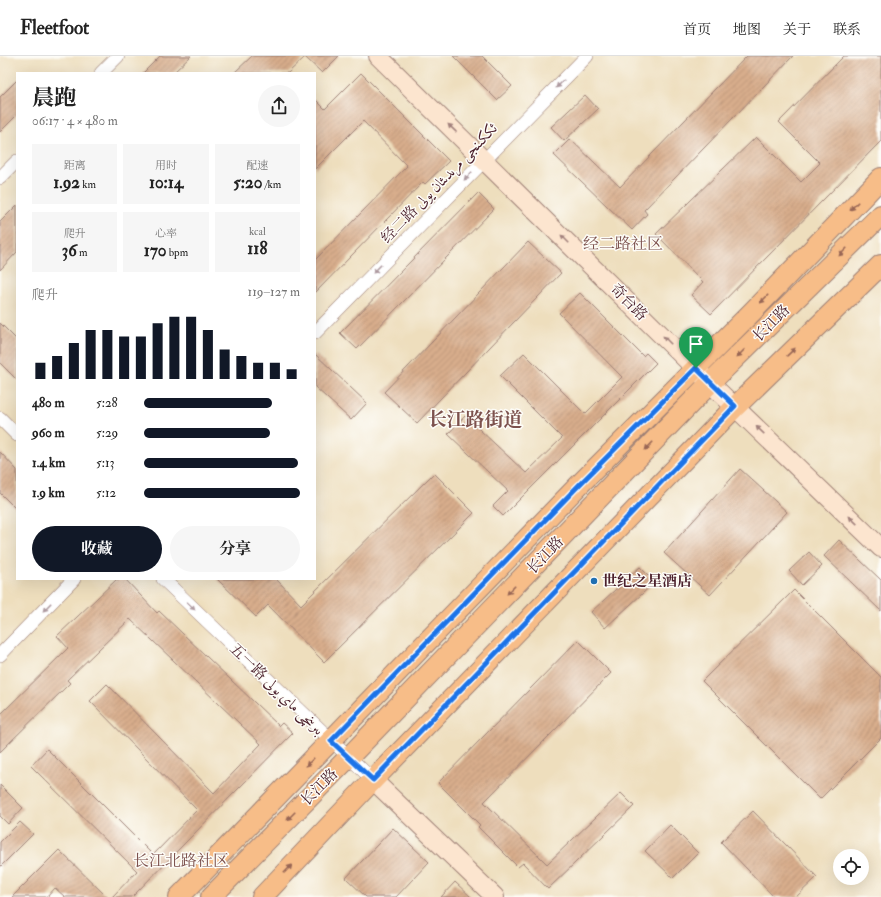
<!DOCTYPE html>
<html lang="zh">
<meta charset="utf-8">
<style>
:root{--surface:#fff;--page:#f6f6f6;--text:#222;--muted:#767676;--line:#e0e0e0;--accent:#111827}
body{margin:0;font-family:"IM FELL Double Pica",Amiri,"Noto Serif SC",serif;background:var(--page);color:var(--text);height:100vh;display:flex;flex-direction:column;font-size:15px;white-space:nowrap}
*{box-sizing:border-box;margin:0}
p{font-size:13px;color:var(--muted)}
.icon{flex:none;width:22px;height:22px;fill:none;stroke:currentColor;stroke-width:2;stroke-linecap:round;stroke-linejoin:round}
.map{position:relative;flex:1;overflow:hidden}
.drawer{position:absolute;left:16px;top:16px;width:300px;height:508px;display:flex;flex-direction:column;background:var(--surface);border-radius:0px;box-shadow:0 4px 16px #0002}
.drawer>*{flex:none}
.controls{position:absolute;left:833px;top:793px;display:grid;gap:8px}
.controls a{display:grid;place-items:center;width:36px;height:36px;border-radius:50%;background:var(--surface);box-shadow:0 4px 16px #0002;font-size:20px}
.pin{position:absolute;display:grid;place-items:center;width:34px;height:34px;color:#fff;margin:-41px -17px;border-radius:50% 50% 50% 0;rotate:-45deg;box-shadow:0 0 4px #0007}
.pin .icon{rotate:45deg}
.round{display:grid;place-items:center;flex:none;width:42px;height:42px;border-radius:21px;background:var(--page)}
.summary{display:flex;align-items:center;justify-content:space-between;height:68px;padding:0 16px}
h1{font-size:22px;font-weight:700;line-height:30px}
.metrics{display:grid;grid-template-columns:repeat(3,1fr);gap:6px;height:68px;padding:4px 16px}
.metrics div{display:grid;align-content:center;border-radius:0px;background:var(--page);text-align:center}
.metrics b{font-size:17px;font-weight:700}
.metrics small{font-size:11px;font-weight:400}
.metrics p{font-size:11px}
.chart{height:112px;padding:8px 16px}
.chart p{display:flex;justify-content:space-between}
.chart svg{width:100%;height:72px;margin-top:4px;stroke:var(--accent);stroke-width:6}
.primary-button{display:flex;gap:8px;margin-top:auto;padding:8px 16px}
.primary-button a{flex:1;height:46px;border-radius:24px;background:var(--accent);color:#fff;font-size:16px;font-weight:700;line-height:46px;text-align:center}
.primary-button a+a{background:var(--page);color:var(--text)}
ul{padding:0 16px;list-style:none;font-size:13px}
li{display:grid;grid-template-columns:64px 48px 1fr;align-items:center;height:30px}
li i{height:10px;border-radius:5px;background:var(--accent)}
header{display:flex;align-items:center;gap:24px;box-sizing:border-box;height:56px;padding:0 20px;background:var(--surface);border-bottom:1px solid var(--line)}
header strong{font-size:19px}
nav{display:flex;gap:22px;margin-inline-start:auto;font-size:14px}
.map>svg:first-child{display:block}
.building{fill:url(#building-hatch)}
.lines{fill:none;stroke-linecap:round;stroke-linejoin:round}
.street-casing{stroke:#9c7e74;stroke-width:14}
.secondary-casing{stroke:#9c7e74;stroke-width:20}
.primary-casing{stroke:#9c7e74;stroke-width:22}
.street{stroke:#fff;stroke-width:13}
.secondary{stroke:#fce5cf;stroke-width:18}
.primary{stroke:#f7bd88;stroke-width:20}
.oneway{fill:#ae9aa0}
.oneway2{fill:#a3827d}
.oneway3{fill:#986655}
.route-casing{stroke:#fff;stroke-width:8}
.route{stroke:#1a73e8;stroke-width:5}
.poi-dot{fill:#1f6fb2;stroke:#fdfcf7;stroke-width:1.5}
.labels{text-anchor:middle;stroke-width:3;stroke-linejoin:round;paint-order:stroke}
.street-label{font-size:15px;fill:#4a1f2b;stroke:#fdfcf7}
.poi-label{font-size:15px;font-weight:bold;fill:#4a1f2b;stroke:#fdfcf7;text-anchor:start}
.neighbourhood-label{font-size:16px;fill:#7c514d;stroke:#fdfcf7}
.district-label{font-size:19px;font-weight:bold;fill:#7c514d;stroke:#fdfcf7}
</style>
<header>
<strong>Fleetfoot</strong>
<nav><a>首页</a><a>地图</a><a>关于</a><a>联系</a></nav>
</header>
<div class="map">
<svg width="881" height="841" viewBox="0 0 881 841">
<defs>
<pattern id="building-hatch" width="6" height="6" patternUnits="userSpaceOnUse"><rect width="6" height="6" fill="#d8ad8c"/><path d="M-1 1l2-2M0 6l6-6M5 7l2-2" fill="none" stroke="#b18c73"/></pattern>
</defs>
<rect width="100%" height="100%" fill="#fdfcf7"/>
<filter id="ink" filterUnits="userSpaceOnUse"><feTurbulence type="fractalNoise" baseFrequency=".025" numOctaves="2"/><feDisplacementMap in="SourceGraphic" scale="8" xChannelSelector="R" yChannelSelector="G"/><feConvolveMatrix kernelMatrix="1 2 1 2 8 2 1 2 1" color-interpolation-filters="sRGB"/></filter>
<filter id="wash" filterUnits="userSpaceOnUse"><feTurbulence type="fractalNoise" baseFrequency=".012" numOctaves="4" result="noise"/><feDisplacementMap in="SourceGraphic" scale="16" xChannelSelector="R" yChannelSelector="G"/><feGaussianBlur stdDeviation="0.9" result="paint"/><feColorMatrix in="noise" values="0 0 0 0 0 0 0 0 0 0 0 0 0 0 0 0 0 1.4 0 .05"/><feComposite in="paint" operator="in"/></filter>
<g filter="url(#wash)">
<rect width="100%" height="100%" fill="#eedebd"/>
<g id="blocks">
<path class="building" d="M 160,0 L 191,0 L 173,17 L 143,17 Z
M 252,0 L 339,0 L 322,17 L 305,1 L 288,17 L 234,17 Z
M 453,0 L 482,0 L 512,30 L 497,44 Z
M 747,0 L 793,0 L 644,154 L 647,158 L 632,174 L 554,99 L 570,83 L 620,131 Z
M 844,0 L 881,0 L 881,85 L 711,258 L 691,239 L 703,226 L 656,178 L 756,81 L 801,126 L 820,107 L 779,66 Z
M 361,17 L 449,105 L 425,128 L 423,126 L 315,237 L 315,204 L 407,110 L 363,65 L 315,113 L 315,43 L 325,53 Z
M 17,24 L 17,59 L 0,76 L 0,41 Z
M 585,39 L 598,53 L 564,85 L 551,71 Z
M 478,137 L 494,153 L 357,293 L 340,277 Z
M 17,149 L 17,196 L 0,214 L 0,166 Z
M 528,186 L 561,217 L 417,367 L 384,336 Z
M 580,237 L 643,300 L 646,297 L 656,307 L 503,460 L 493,450 L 508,435 L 448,378 L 465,360 L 526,417 L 562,382 L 500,320 L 524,297 L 585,358 L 622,321 L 559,257 Z
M 0,267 L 17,284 L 17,324 L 0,307 Z
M 315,298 L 367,347 L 351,364 L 315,331 Z
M 0,396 L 17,414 L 17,454 L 0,437 Z
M 740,413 L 787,456 L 710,539 L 664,497 Z
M 434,417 L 474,457 L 324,606 L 268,549 L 256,561 L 217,523 L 276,523 L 301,549 Z
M 839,484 L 881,524 L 881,555 L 824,500 Z
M 809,496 L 822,510 L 802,529 L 789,515 Z
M 640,511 L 655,526 L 605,572 L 591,556 Z
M 117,523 L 125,523 L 157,557 L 159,555 L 279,670 L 282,667 L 293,677 L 132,841 L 112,841 L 137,815 L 31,710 L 47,693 L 153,799 L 197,754 L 90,645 L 107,628 L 214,737 L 261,688 L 130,563 L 67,624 L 70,627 L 0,696 L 0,659 L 68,592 L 57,580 Z
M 794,534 L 881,621 L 881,682 L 820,743 L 702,625 Z
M 578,584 L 611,617 L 484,746 L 547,808 L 621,737 L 634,750 L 548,833 L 523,807 L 518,811 L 478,771 L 480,769 L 438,727 Z
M 0,729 L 23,752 L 8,768 L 0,760 Z
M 753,755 L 817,821 L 796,841 L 774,841 L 721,786 Z
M 20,766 L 33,778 L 0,811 L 0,786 Z
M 670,769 L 698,797 L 673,822 L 645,795 Z
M 393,772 L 429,806 L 396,841 L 366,841 L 346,822 Z
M 59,794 L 107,841 L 65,841 L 55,832 L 47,841 L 12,841 Z
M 455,826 L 471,841 L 441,841 Z"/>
</g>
</g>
<g filter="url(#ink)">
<use href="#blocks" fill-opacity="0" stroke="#9c7e74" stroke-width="1"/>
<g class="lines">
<defs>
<path id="street" d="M 101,17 L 118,0
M 0,122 L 17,105
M 315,277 L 587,0
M 0,362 L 17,379
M 163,523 L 373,724
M 0,599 L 74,523"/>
<path id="secondary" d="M 378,0 L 710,327 L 881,492
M 373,724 L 495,841"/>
<path id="primary" d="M 179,841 L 580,428 L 753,255 L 881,122
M 211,841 L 348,702 L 710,327 L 881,159
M 262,841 L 373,724 L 735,351 L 881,209"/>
</defs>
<use href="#street" class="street-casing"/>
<use href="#secondary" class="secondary-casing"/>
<use href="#primary" class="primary-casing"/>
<use href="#street" class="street"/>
<use href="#secondary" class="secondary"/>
<use href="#primary" class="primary"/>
</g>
<defs><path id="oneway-solid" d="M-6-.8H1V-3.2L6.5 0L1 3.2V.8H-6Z"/></defs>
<g class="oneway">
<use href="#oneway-solid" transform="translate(560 28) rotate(135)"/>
<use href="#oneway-solid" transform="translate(468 120) rotate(134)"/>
<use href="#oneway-solid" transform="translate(377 213) rotate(134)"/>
<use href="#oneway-solid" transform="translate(191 550) rotate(44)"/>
<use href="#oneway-solid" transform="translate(47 551) rotate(134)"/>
</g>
<g class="oneway2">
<use href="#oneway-solid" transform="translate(452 72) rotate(-136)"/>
<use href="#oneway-solid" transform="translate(565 183) rotate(-135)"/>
<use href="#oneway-solid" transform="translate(667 284) rotate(-135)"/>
<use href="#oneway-solid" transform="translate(760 374) rotate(-136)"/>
<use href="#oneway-solid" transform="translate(853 464) rotate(-136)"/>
</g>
<g class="oneway3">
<use href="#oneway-solid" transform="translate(854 150) rotate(134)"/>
<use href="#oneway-solid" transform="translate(843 196) rotate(135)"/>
<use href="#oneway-solid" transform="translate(764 243) rotate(134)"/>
<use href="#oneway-solid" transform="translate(791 296) rotate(-44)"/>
<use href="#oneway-solid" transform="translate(741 297) rotate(135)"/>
<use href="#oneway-solid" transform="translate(649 390) rotate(134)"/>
<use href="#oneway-solid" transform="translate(511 534) rotate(134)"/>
<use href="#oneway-solid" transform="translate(310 706) rotate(134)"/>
<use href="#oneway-solid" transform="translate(291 760) rotate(135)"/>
<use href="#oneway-solid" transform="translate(288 813) rotate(-46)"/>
</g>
</g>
<g class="lines" filter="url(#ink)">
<defs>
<path id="route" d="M 696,312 L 735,350 L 373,724 L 331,685 L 580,428 Z"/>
</defs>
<use href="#route" class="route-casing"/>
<use href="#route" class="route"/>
</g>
<circle class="poi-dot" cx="594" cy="525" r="4"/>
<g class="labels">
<g class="street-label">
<text transform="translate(439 127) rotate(-46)" y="5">经二路 ئككىنجى مرىدىئان يولى</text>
<text transform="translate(629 246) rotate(45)" y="5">奇台路</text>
<text transform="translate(771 267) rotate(-45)" y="5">长江路</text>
<text transform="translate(545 499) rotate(-46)" y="5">长江路</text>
<text transform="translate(277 633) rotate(44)" y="5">五一路 بىرىنچى ماي يولى</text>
<text transform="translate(319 731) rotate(-45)" y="5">长江路</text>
</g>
<g class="poi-label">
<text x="602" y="530">世纪之星酒店</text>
</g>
<g class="neighbourhood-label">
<text x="623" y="193">经二路社区</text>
<text x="181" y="810">长江北路社区</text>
</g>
<g class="district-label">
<text x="475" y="370">长江路街道</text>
</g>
</g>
</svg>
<div class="controls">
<a><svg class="icon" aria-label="locate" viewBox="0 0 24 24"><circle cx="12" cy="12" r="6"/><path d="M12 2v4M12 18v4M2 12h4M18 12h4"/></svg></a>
</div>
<div class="pin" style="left:696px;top:312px;background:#1e9e55"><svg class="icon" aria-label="arrive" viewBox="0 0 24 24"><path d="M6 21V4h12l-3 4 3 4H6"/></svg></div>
<section class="drawer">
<div class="summary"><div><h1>晨跑</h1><p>06:17 · 4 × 480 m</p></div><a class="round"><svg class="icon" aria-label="share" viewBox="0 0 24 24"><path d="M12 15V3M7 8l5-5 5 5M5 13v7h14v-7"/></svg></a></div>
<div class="metrics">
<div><p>距离</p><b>1.92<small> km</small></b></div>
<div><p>用时</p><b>10:14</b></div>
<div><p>配速</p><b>5:20<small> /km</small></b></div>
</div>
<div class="metrics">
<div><p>爬升</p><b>36<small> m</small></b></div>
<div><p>心率</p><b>170<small> bpm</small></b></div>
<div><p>kcal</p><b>118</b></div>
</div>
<div class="chart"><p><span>爬升</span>119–127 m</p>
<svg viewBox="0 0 160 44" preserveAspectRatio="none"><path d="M5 44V34M15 44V30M25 44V22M35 44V14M45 44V14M55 44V18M65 44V18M75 44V10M85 44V6M95 44V6M105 44V14M115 44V26M125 44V30M135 44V34M145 44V34M155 44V38"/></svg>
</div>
<ul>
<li><b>480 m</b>5:28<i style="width:82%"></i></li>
<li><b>960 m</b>5:29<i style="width:81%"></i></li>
<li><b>1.4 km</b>5:13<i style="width:99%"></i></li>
<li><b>1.9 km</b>5:12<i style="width:100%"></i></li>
</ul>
<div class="primary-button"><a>收藏</a><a>分享</a></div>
</section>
</div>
